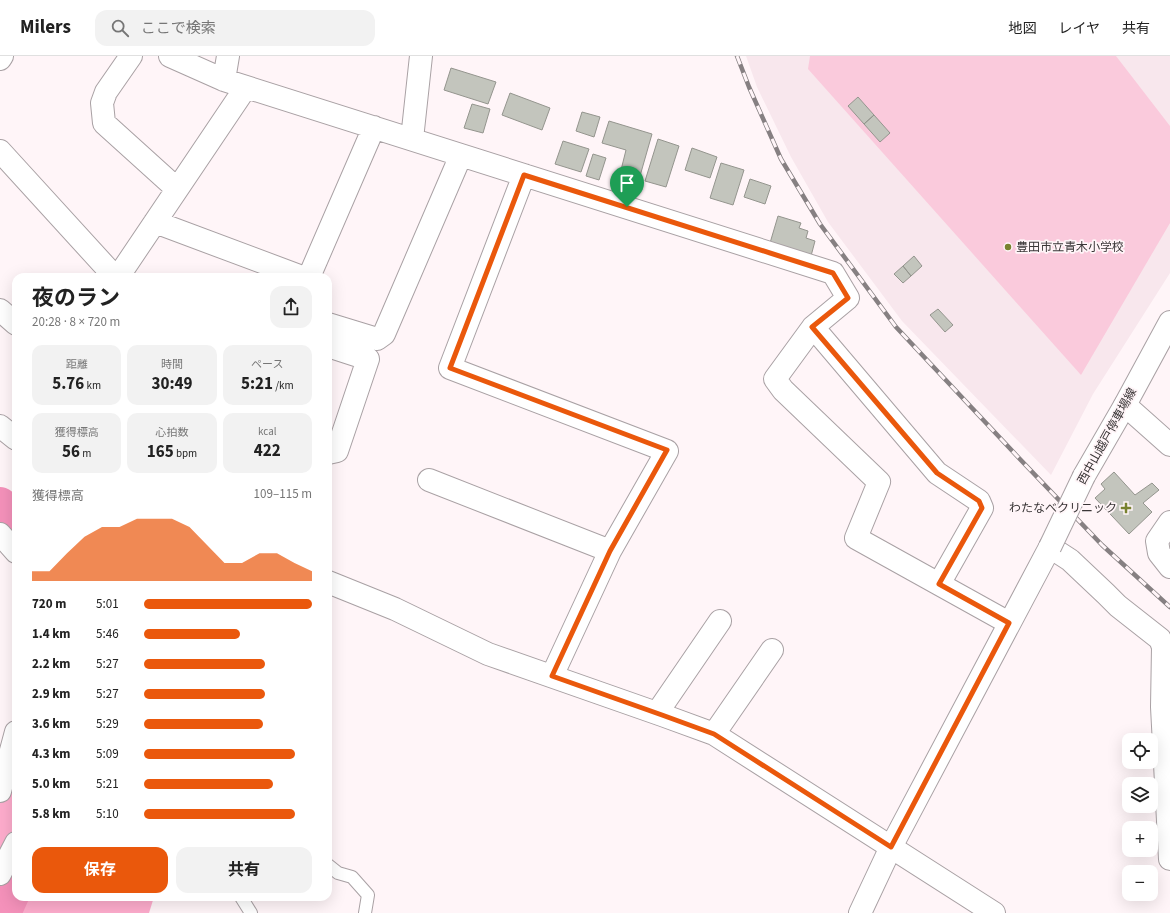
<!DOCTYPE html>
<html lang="ja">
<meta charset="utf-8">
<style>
:root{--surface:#fff;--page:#f2f2f2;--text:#222;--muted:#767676;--line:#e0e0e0;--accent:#ea580c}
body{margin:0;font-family:"Source Sans 3","Noto Sans JP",sans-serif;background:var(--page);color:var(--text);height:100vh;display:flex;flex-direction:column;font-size:15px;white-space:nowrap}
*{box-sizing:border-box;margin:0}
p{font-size:13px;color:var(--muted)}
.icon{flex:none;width:22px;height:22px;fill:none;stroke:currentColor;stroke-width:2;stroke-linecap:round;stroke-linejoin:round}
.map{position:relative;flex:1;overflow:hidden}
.drawer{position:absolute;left:12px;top:217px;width:320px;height:628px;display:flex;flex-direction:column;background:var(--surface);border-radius:12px;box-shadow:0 4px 16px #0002}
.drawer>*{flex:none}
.tools{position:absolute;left:1122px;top:677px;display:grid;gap:8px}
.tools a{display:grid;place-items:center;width:36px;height:36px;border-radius:8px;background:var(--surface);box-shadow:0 4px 16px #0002;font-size:20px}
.pin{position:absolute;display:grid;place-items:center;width:34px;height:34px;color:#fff;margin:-41px -17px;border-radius:50% 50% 50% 0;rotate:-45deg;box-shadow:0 0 4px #0007}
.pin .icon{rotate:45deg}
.round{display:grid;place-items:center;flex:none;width:42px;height:42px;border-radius:12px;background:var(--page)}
.head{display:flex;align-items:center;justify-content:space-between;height:68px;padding:0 20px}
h1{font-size:22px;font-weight:700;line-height:30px}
.stats{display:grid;grid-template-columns:repeat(3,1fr);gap:6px;height:68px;padding:4px 20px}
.stats div{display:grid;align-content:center;border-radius:10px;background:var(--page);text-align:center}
.stats b{font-size:17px;font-weight:700}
.stats small{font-size:11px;font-weight:400}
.stats p{font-size:11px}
.chart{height:112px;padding:8px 20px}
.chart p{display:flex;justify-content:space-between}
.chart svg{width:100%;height:72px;margin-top:4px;fill:var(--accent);opacity:.7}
.cta{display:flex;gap:8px;margin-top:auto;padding:8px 20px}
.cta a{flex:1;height:46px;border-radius:12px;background:var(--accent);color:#fff;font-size:16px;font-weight:700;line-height:46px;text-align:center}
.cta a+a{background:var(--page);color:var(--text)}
ul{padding:0 20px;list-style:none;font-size:13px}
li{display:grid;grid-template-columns:64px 48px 1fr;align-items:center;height:30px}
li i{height:10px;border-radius:5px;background:var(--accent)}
header{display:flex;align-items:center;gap:24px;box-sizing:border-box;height:56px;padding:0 20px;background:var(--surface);border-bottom:1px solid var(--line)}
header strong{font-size:19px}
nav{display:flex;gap:22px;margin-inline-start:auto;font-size:14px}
.search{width:280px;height:36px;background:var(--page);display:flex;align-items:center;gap:10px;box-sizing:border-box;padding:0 14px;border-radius:12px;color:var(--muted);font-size:15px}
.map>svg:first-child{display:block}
.built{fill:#f8e7ed}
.green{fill:#facadc}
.forest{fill:#fdaccc}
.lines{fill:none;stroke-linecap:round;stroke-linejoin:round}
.river{stroke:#f491ba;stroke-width:36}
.building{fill:#c3c5bd;stroke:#94958e}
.lane-casing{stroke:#a9a1a4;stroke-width:14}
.street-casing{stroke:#a9a1a4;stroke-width:24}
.secondary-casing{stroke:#a9a1a4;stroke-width:24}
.lane{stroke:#fff;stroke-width:12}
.street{stroke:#fff;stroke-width:22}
.secondary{stroke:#fff;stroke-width:22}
.rail-casing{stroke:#868082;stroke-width:4.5}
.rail{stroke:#fff5f8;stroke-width:3;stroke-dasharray:9;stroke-linecap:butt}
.secondary-bridge-casing{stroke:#a9a1a4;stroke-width:24;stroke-linecap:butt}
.secondary-bridge{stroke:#fff;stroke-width:22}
.route-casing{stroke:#fff;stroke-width:8}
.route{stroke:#ea580c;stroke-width:5}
.poi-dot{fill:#78822f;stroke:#fff5f8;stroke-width:1.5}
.labels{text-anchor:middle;stroke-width:3.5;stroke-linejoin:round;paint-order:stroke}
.poi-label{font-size:12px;fill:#3a3637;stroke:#fff5f8;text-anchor:start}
.street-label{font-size:12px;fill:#3a3637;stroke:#fff5f8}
</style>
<header>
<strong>Milers</strong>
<div class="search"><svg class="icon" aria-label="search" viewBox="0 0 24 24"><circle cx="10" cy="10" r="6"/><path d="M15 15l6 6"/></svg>ここで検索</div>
<nav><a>地図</a><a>レイヤ</a><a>共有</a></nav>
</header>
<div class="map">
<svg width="1170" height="857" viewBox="0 0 1170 857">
<rect width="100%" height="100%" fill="#fff5f8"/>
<path class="built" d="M 746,0 L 1170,0 L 1170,217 L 1093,338 L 1051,419 L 902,265 L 828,166 L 791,101 L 757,31 Z"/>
<path class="green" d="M 810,0 L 1116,0 L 1170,70 L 1170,167 L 1081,319 L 808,13 Z"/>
<path class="forest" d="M 16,665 L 16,841 L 154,841 L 149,857 L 0,857 L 0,705 Z"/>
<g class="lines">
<path class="river" d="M 0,449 L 16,463
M 3,857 L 16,828"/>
</g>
<path class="building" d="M 451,12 L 496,26 L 488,48 L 444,34 Z
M 510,37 L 550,52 L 542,74 L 502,59 Z
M 858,41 L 874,59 L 864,68 L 848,50 Z
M 472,48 L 490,53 L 483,77 L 464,72 Z
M 582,56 L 600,61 L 594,81 L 576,75 Z
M 874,59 L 890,77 L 880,86 L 864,68 Z
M 609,65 L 652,78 L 640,120 L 621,114 L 626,94 L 602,87 Z
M 658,83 L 679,90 L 666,131 L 645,125 Z
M 563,85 L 589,93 L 581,116 L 555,108 Z
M 692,92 L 717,101 L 710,122 L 685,114 Z
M 593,98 L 606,102 L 599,124 L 586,120 Z
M 721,107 L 744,114 L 733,149 L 710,142 Z
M 750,123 L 771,130 L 765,148 L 744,141 Z
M 778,160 L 801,167 L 799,172 L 808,175 L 806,182 L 815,185 L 811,200 L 770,187 Z
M 914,200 L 922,210 L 911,220 L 903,210 Z
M 903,210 L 911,220 L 903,227 L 894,218 Z
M 938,253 L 953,269 L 945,276 L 930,259 Z
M 1114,416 L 1135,439 L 1152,427 L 1159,434 L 1143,447 L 1152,456 L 1129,478 L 1095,442 L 1105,433 L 1101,428 Z"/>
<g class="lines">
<defs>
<path id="lane" d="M 328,809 L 338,817 L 352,821 L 368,839 L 365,857
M 241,841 L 251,857"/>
<path id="street" d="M 131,0 L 106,36 L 102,47 L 104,67 L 177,133
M 170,0 L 224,24 L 833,217 L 848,242 L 813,271 L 775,323 L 783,334 L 879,426 L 856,482 L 1009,567
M 0,3 L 2,0
M 224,24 L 228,0
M 412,83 L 421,0
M 0,95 L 115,221
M 524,119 L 450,312 L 667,395 L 610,495 L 552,620
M 155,166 L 302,221
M 118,221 L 246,31
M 309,221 L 374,71
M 0,254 L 16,268
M 328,268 L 377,283 L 384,278 L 461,99
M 813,271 L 937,417 L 979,445 L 982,452 L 939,528
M 328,290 L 368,303 L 337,395 L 328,397
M 1125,349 L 1170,389
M 0,370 L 16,383
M 429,424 L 610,495
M 1170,466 L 1157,485 L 1159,497 L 1170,511
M 0,478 L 16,496
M 1050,491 L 1070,504 L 1106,538 L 1118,550 L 1160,583 L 1163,591 L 1162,651 L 1170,803
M 328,526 L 395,553 L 488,598 L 662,659 L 714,678 L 994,857
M 657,657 L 720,565
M 714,678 L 772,594
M 0,735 L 16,676
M 0,818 L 16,787"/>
<path id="secondary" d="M 1084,420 L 1125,349 L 1170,266
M 860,857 L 891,791 L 1050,491"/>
</defs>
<use href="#lane" class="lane-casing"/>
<use href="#street" class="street-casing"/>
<use href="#secondary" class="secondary-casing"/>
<use href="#lane" class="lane"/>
<use href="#street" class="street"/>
<use href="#secondary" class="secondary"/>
<defs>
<path id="rail" d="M 737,0 L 749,31 L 781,103 L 820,168 L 896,271 L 1017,400 L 1102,489 L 1170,551"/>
</defs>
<use href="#rail" class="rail-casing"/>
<use href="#rail" class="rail"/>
<defs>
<path id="secondary-bridge" d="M 1050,491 L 1084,420"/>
</defs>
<use href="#secondary-bridge" class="secondary-bridge-casing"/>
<use href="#secondary-bridge" class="secondary-bridge"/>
</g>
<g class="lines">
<defs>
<path id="route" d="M 524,119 L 833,217 L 848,242 L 812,271 L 937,417 L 979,445 L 982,452 L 939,528 L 1009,567 L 891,791 L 714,678 L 662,659 L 552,620 L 610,495 L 667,394 L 450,312 Z"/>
</defs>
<use href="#route" class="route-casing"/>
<use href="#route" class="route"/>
</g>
<g class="poi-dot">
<circle cx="1008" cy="191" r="4"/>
<path d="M1124 446h4v4h4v4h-4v4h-4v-4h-4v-4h4z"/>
</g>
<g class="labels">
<g class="poi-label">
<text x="1016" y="195">豊田市立青木小学校</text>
<text x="1117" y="456" text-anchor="end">わたなべクリニック</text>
</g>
<g class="street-label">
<text transform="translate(1107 380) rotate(-61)" y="4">西中山越戸停車場線</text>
</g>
</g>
</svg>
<div class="tools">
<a><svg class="icon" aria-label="locate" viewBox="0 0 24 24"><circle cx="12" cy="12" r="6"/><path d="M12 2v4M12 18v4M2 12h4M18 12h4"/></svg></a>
<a><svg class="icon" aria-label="layers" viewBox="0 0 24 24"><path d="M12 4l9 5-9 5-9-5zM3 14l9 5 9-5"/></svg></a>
<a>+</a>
<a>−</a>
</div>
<div class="pin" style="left:627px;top:151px;background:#1e9e55"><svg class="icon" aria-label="arrive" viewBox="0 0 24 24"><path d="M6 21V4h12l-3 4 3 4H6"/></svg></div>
<section class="drawer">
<div class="head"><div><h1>夜のラン</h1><p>20:28 · 8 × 720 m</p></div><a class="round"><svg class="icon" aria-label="share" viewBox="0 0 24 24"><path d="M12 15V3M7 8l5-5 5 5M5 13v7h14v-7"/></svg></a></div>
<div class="stats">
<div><p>距離</p><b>5.76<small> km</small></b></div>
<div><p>時間</p><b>30:49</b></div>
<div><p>ペース</p><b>5:21<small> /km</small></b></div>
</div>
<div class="stats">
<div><p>獲得標高</p><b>56<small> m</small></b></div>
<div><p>心拍数</p><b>165<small> bpm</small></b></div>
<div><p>kcal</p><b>422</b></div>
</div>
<div class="chart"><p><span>獲得標高</span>109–115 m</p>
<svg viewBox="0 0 160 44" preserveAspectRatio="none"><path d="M0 44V38L10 38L20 27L30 17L40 11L50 11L60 6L70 6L80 6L90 11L100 22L110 33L120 33L130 27L140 27L150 33L160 38V44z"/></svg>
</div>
<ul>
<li><b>720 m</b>5:01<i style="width:100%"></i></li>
<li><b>1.4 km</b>5:46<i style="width:57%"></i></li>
<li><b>2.2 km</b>5:27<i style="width:72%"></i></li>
<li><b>2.9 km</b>5:27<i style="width:72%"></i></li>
<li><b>3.6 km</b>5:29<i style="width:71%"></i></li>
<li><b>4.3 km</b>5:09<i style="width:90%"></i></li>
<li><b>5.0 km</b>5:21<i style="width:77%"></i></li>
<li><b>5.8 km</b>5:10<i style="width:90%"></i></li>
</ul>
<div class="cta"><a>保存</a><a>共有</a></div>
</section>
</div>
